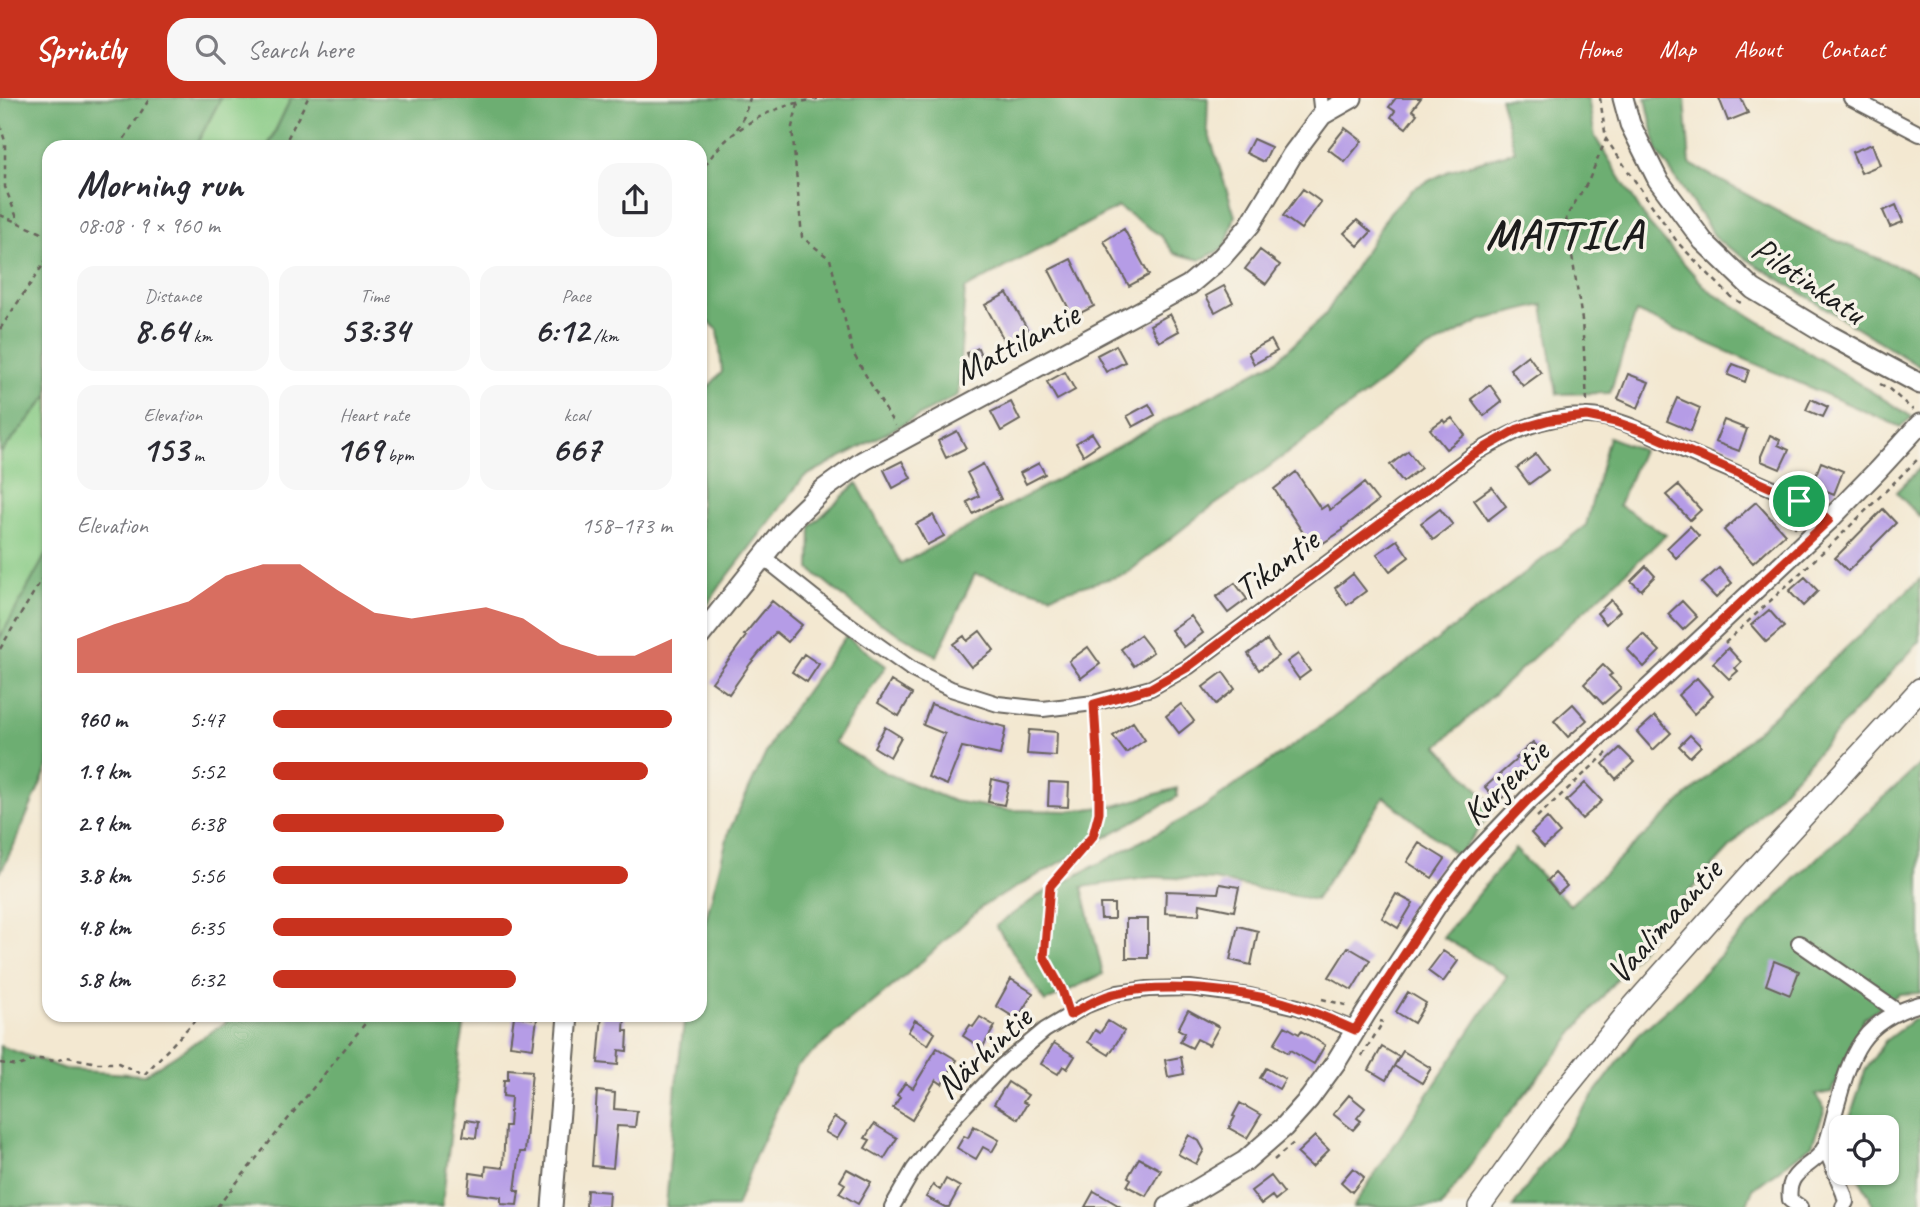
<!DOCTYPE html>
<meta charset="utf-8">
<style>
:root{--surface:#fff;--page:#f7f7f7;--text:#2b2b33;--muted:#7c7c81;--accent:#c8321e}
body{margin:0;font-family:Caveat,sans-serif;background:var(--page);color:var(--text);height:100vh;display:flex;flex-direction:column;font-size:26px;white-space:nowrap}
*{box-sizing:border-box;margin:0}
p{font-size:23px;color:var(--muted)}
.icon{flex:none;width:38px;height:38px;fill:none;stroke:currentColor;stroke-width:2;stroke-linecap:round;stroke-linejoin:round}
.map{position:relative;flex:1;overflow:hidden}
.drawer{position:absolute;left:42px;top:42px;width:665px;height:882px;display:flex;flex-direction:column;background:var(--surface);border-radius:21px;box-shadow:0 2px 5px #0004}
.drawer>*{flex:none}
.buttons{position:absolute;left:1829px;top:1017px;display:grid;gap:14px}
.buttons a{display:grid;place-items:center;width:70px;height:70px;border-radius:14px;background:var(--surface);box-shadow:0 2px 5px #0004;font-size:35px}
.pin{position:absolute;display:grid;place-items:center;width:60px;height:60px;color:#fff;margin:-30px;border:4px solid #fff;border-radius:50%;box-shadow:0 2px 7px #0007}
.round{display:grid;place-items:center;flex:none;width:74px;height:74px;border-radius:21px;background:var(--page)}
.head{display:flex;align-items:center;justify-content:space-between;height:119px;padding:0 35px}
h1{font-size:38px;font-weight:700;line-height:52px}
.stats{display:grid;grid-template-columns:repeat(3,1fr);gap:10px;height:119px;padding:7px 35px}
.stats div{display:grid;align-content:center;border-radius:18px;background:var(--page);text-align:center}
.stats b{font-size:35px;font-weight:700}
.stats small{font-size:19px;font-weight:400}
.stats p{font-size:19px}
.chart{height:196px;padding:14px 35px}
.chart p{display:flex;justify-content:space-between}
.chart svg{width:100%;height:126px;margin-top:7px;fill:var(--accent);opacity:.7}
ul{padding:0 35px;list-style:none;font-size:23px}
li{display:grid;grid-template-columns:112px 84px 1fr;align-items:center;height:52px}
li i{height:18px;border-radius:9px;background:var(--accent)}
header{display:flex;align-items:center;gap:42px;box-sizing:border-box;height:98px;padding:0 35px;background:var(--accent);color:#fff}
header strong{font-size:33px}
nav{display:flex;gap:38px;margin-inline-start:auto;font-size:24px}
.search{width:490px;height:63px;background:var(--page);display:flex;align-items:center;gap:18px;box-sizing:border-box;padding:0 24px;border-radius:21px;color:var(--muted);font-size:26px}
.map>svg:first-child{display:block}
.green{fill:#87ca84;stroke:#527350;stroke-width:2}
.forest{fill:#6dae72;stroke:#446547;stroke-width:2}
.building{fill:#b59ce6}
.lines{fill:none;stroke-linecap:round;stroke-linejoin:round}
.minor-casing{stroke:#67635b;stroke-width:18}
.tertiary-casing{stroke:#67635b;stroke-width:23}
.secondary-casing{stroke:#67635b;stroke-width:24}
.path{stroke:#67635b;stroke-width:2.5;stroke-dasharray:5 5;stroke-linecap:butt}
.minor{stroke:#fff;stroke-width:14}
.tertiary{stroke:#fff;stroke-width:19}
.secondary{stroke:#fff;stroke-width:21}
.route-casing{stroke:#fff;stroke-width:14}
.route{stroke:#c8321e;stroke-width:9}
.labels{text-anchor:middle;stroke-width:7;stroke-linejoin:round;paint-order:stroke}
.street-label{font-size:35px;fill:#1c1c1c;stroke:#f7f3e8}
.district-label{font-size:42px;font-weight:bold;letter-spacing:2px;fill:#1c1c1c;stroke:#f7f3e8}
</style>
<header>
<strong>Sprintly</strong>
<div class="search"><svg class="icon" aria-label="search" viewBox="0 0 24 24"><circle cx="10" cy="10" r="6"/><path d="M15 15l6 6"/></svg>Search here</div>
<nav><a>Home</a><a>Map</a><a>About</a><a>Contact</a></nav>
</header>
<div class="map">
<svg width="1920" height="1109" viewBox="0 0 1920 1109">
<rect width="100%" height="100%" fill="#f7f3e8"/>
<filter id="ink" filterUnits="userSpaceOnUse"><feTurbulence type="fractalNoise" baseFrequency=".0143" numOctaves="2"/><feDisplacementMap in="SourceGraphic" scale="14" xChannelSelector="R" yChannelSelector="G"/><feConvolveMatrix kernelMatrix="1 2 1 2 8 2 1 2 1" color-interpolation-filters="sRGB"/></filter>
<filter id="wash" filterUnits="userSpaceOnUse"><feTurbulence type="fractalNoise" baseFrequency=".00686" numOctaves="4" result="noise"/><feDisplacementMap in="SourceGraphic" scale="28" xChannelSelector="R" yChannelSelector="G"/><feGaussianBlur stdDeviation="1.57" result="paint"/><feColorMatrix in="noise" values="0 0 0 0 0 0 0 0 0 0 0 0 0 0 0 0 0 1.4 0 .05"/><feComposite in="paint" operator="in"/></filter>
<g filter="url(#wash)">
<rect width="100%" height="100%" fill="#f3e8d1"/>
<path class="green" d="M 221,0 L 291,0 L 267,49 L 195,49 Z
M 49,297 L 49,451 L 0,540 L 0,356 Z"/>
<path class="forest" d="M 0,0 L 221,0 L 195,49 L 49,49 L 49,297 L 0,356 Z
M 291,0 L 1208,0 L 1207,30 L 1235,118 L 1225,150 L 1200,162 L 1174,155 L 1161,138 L 1118,109 L 965,191 L 958,297 L 804,379 L 721,487 L 700,518 L 700,298 L 722,274 L 718,232 L 700,216 L 700,49 L 268,49 Z
M 1500,0 L 1588,0 L 1595,39 L 1649,126 L 1706,190 L 1912,319 L 1901,329 L 1636,214 L 1610,295 L 1557,296 L 1543,207 L 1482,222 L 1423,253 L 1250,383 L 1200,417 L 1126,476 L 1051,497 L 975,476 L 937,558 L 863,515 L 810,471 L 811,428 L 857,385 L 901,466 L 1277,262 L 1325,217 L 1390,114 L 1412,91 L 1451,72 L 1515,53 Z
M 1646,0 L 1685,0 L 1690,66 L 1816,134 L 1920,178 L 1920,269 L 1718,143 L 1657,53 Z
M 1609,339 L 1642,352 L 1619,407 L 1666,437 L 1438,648 L 1495,710 L 1458,758 L 1384,699 L 1315,802 L 1214,782 L 1153,779 L 1082,789 L 1103,876 L 1045,904 L 996,828 L 1039,797 L 1197,714 L 1331,621 L 1493,500 L 1586,427 Z
M 1920,370 L 1920,419 L 1896,394 Z
M 49,451 L 49,666 L 14,747 L 0,775 L 0,540 Z
M 1920,481 L 1920,543 L 1668,817 L 1493,1035 L 1441,1109 L 1353,1109 L 1507,878 L 1443,839 L 1515,751 L 1570,807 Z
M 846,538 L 886,568 L 834,644 L 886,675 L 953,703 L 1007,712 L 1071,713 L 1118,707 L 1177,690 L 1177,699 L 983,808 L 918,867 L 797,968 L 757,1054 L 736,1109 L 666,1109 L 676,986 L 685,917 L 700,917 L 700,844 L 729,733 L 775,636 Z
M 1920,666 L 1920,895 L 1899,896 L 1864,920 L 1832,994 L 1815,997 L 1825,1011 L 1812,1047 L 1753,1091 L 1746,1109 L 1513,1109 L 1553,1052 L 1639,936 L 1673,906 L 1796,780 Z
M 230,917 L 466,917 L 460,953 L 442,1109 L 0,1109 L 0,948 L 68,972 L 144,977 L 225,925 Z
M 1914,921 L 1920,921 L 1920,1109 L 1872,1109 L 1869,1097 L 1856,1075 L 1886,1074 L 1886,1029 L 1847,1029 L 1865,973 L 1885,943 Z"/>
<g id="blocks">
<path class="building" d="M 1396,0 L 1421,0 L 1412,12 L 1417,16 L 1406,30 L 1391,19 L 1395,13 L 1389,9 Z
M 1719,0 L 1741,0 L 1748,15 L 1728,23 Z
M 1345,30 L 1362,43 L 1345,64 L 1328,51 Z
M 1253,41 L 1271,49 L 1264,64 L 1246,55 Z
M 1872,46 L 1880,67 L 1861,75 L 1852,54 Z
M 1303,91 L 1321,104 L 1301,131 L 1283,118 Z
M 1896,107 L 1903,124 L 1890,129 L 1883,113 Z
M 1357,122 L 1371,134 L 1358,148 L 1344,135 Z
M 1124,131 L 1149,177 L 1129,188 L 1104,143 Z
M 1260,152 L 1280,167 L 1266,186 L 1245,171 Z
M 1071,161 L 1094,208 L 1073,219 L 1049,172 Z
M 1224,188 L 1233,204 L 1215,214 L 1206,198 Z
M 1007,195 L 1033,241 L 1010,253 L 985,207 Z
M 1170,216 L 1179,233 L 1159,244 L 1150,227 Z
M 1271,242 L 1277,253 L 1254,266 L 1248,254 Z
M 1116,247 L 1125,264 L 1106,274 L 1097,257 Z
M 978,250 L 984,265 L 973,270 L 967,255 Z
M 1528,257 L 1541,275 L 1523,288 L 1510,271 Z
M 1733,266 L 1749,272 L 1745,284 L 1728,277 Z
M 1065,274 L 1075,292 L 1057,302 L 1047,284 Z
M 1628,276 L 1649,284 L 1638,310 L 1618,301 Z
M 1490,287 L 1502,304 L 1484,318 L 1471,301 Z
M 1677,300 L 1700,310 L 1691,333 L 1667,323 Z
M 1811,301 L 1828,309 L 1823,319 L 1806,312 Z
M 1011,304 L 1020,322 L 1001,333 L 991,314 Z
M 1149,306 L 1155,317 L 1133,329 L 1127,318 Z
M 1452,320 L 1465,337 L 1446,351 L 1430,331 L 1443,322 L 1445,325 Z
M 1724,322 L 1747,331 L 1739,353 L 1715,344 Z
M 957,333 L 966,350 L 946,360 L 938,343 Z
M 1092,335 L 1099,346 L 1083,357 L 1076,345 Z
M 1770,337 L 1780,342 L 1778,347 L 1789,352 L 1780,371 L 1761,363 L 1761,358 Z
M 1408,353 L 1421,370 L 1403,384 L 1390,367 Z
M 1536,356 L 1548,372 L 1529,386 L 1517,370 Z
M 902,363 L 911,380 L 893,390 L 884,372 Z
M 1821,364 L 1843,373 L 1834,396 L 1812,387 Z
M 1039,365 L 1045,376 L 1026,386 L 1020,375 Z
M 983,366 L 1001,401 L 973,416 L 967,404 L 979,398 L 967,375 Z
M 1296,374 L 1321,411 L 1327,407 L 1330,412 L 1364,385 L 1378,403 L 1343,430 L 1343,432 L 1314,451 L 1274,391 Z
M 1678,387 L 1701,412 L 1690,422 L 1666,397 Z
M 1492,389 L 1506,408 L 1488,422 L 1474,402 Z
M 1756,404 L 1785,436 L 1753,465 L 1724,432 Z
M 1440,411 L 1453,427 L 1433,442 L 1421,425 Z
M 1883,411 L 1896,425 L 1848,473 L 1835,460 Z
M 933,417 L 944,438 L 927,447 L 916,426 Z
M 1690,428 L 1699,438 L 1676,460 L 1667,450 Z
M 1397,442 L 1409,459 L 1390,473 L 1377,456 Z
M 1646,468 L 1655,478 L 1641,492 L 1631,483 Z
M 1719,470 L 1732,485 L 1716,500 L 1702,485 Z
M 1353,476 L 1366,493 L 1347,507 L 1335,490 Z
M 1805,479 L 1818,493 L 1803,508 L 1789,493 Z
M 1235,485 L 1247,501 L 1228,515 L 1216,499 Z
M 1611,502 L 1620,513 L 1606,526 L 1597,515 Z
M 772,503 L 802,527 L 788,544 L 776,534 L 750,566 L 729,596 L 712,584 L 746,538 L 744,537 Z
M 1682,503 L 1697,519 L 1683,532 L 1668,516 Z
M 1769,512 L 1784,529 L 1766,544 L 1751,527 Z
M 1191,518 L 1203,535 L 1184,549 L 1171,532 Z
M 980,533 L 994,552 L 971,569 L 953,546 L 964,538 L 967,543 Z
M 1643,536 L 1660,553 L 1644,569 L 1627,551 Z
M 1140,537 L 1153,554 L 1134,568 L 1121,551 Z
M 1267,542 L 1278,558 L 1259,572 L 1248,556 Z
M 1088,549 L 1100,566 L 1081,580 L 1069,563 Z
M 1728,550 L 1741,564 L 1735,570 L 1738,573 L 1729,581 L 1713,565 Z
M 804,556 L 819,566 L 807,584 L 792,574 Z
M 1298,556 L 1310,573 L 1299,581 L 1287,564 Z
M 1603,567 L 1612,576 L 1609,578 L 1621,590 L 1603,606 L 1584,586 Z
M 1223,574 L 1235,591 L 1216,606 L 1203,589 Z
M 1697,580 L 1713,598 L 1694,616 L 1678,597 Z
M 891,583 L 912,596 L 899,618 L 878,605 Z
M 931,606 L 971,621 L 1006,629 L 1000,657 L 962,649 L 947,687 L 928,679 L 945,636 L 923,627 Z
M 1181,606 L 1194,623 L 1179,635 L 1166,618 Z
M 1573,606 L 1587,622 L 1568,639 L 1554,623 Z
M 1655,618 L 1671,635 L 1653,652 L 1637,634 Z
M 1133,624 L 1145,642 L 1126,655 L 1113,638 Z
M 885,629 L 901,639 L 890,659 L 874,649 Z
M 1029,632 L 1057,634 L 1056,658 L 1027,656 Z
M 1690,637 L 1701,648 L 1690,659 L 1679,648 Z
M 1533,644 L 1547,659 L 1498,704 L 1485,689 L 1517,661 L 1516,660 Z
M 1620,650 L 1634,664 L 1616,681 L 1603,666 Z
M 992,681 L 1009,685 L 1004,707 L 988,704 Z
M 1049,684 L 1069,685 L 1068,709 L 1048,708 Z
M 1585,685 L 1602,703 L 1582,721 L 1566,703 Z
M 1547,720 L 1560,735 L 1544,749 L 1531,735 Z
M 1419,745 L 1445,761 L 1432,780 L 1407,764 Z
M 1555,775 L 1567,788 L 1558,796 L 1547,783 Z
M 1220,786 L 1239,789 L 1234,813 L 1200,806 L 1199,817 L 1165,815 L 1166,793 L 1218,795 Z
M 1396,796 L 1413,805 L 1398,830 L 1382,820 Z
M 1100,806 L 1114,806 L 1114,821 L 1101,821 Z
M 1126,821 L 1148,821 L 1148,860 L 1126,860 Z
M 1238,828 L 1258,833 L 1251,867 L 1230,862 Z
M 1348,849 L 1370,862 L 1352,892 L 1329,879 Z
M 1443,853 L 1458,863 L 1443,884 L 1428,873 Z
M 1774,863 L 1799,873 L 1790,897 L 1766,887 Z
M 1011,881 L 1033,895 L 1017,921 L 996,908 Z
M 1408,894 L 1426,905 L 1414,925 L 1396,914 Z
M 1188,912 L 1219,929 L 1209,947 L 1197,941 L 1192,950 L 1180,944 L 1185,935 L 1178,931 Z
M 602,917 L 625,917 L 624,933 L 628,933 L 627,953 L 619,952 L 618,967 L 598,965 Z
M 514,918 L 537,921 L 533,950 L 510,947 Z
M 980,919 L 995,928 L 982,950 L 963,938 L 970,927 L 973,929 Z
M 915,922 L 935,935 L 928,947 L 908,934 Z
M 1108,923 L 1124,933 L 1109,957 L 1088,944 L 1095,932 L 1100,935 Z
M 1285,928 L 1299,936 L 1301,933 L 1325,947 L 1314,966 L 1290,952 L 1288,955 L 1274,946 Z
M 1054,945 L 1075,958 L 1067,971 L 1063,968 L 1058,976 L 1041,966 Z
M 1382,949 L 1399,959 L 1386,982 L 1369,972 Z
M 937,950 L 957,962 L 942,986 L 936,982 L 912,1022 L 893,1010 L 900,999 L 897,997 L 905,985 L 913,990 Z
M 1403,953 L 1431,970 L 1422,985 L 1394,968 Z
M 1181,959 L 1184,976 L 1168,979 L 1165,962 Z
M 1266,970 L 1285,981 L 1279,991 L 1260,980 Z
M 508,971 L 532,973 L 525,1054 L 520,1054 L 515,1093 L 519,1093 L 517,1107 L 501,1106 L 501,1099 L 468,1095 L 470,1075 L 485,1077 L 486,1068 L 503,1070 L 505,1028 L 509,1028 L 511,999 L 503,998 L 504,982 L 508,982 Z
M 1008,984 L 1028,997 L 1023,1004 L 1027,1006 L 1018,1021 L 994,1006 Z
M 597,993 L 615,995 L 614,1011 L 637,1013 L 635,1029 L 617,1028 L 613,1070 L 592,1068 Z
M 1349,997 L 1365,1010 L 1357,1020 L 1361,1023 L 1353,1032 L 1333,1016 Z
M 1240,1005 L 1261,1017 L 1247,1040 L 1229,1030 L 1235,1019 L 1233,1018 Z
M 834,1019 L 846,1026 L 837,1041 L 825,1034 Z
M 466,1022 L 478,1024 L 476,1040 L 463,1038 Z
M 874,1026 L 897,1040 L 884,1061 L 865,1050 L 870,1042 L 865,1040 Z
M 974,1028 L 999,1042 L 992,1054 L 983,1049 L 976,1061 L 957,1050 L 964,1038 L 968,1040 Z
M 1189,1037 L 1199,1043 L 1204,1052 L 1196,1066 L 1178,1056 Z
M 1315,1038 L 1329,1052 L 1312,1069 L 1297,1055 Z
M 1139,1060 L 1161,1072 L 1146,1098 L 1127,1088 L 1131,1081 L 1128,1079 Z
M 1353,1070 L 1364,1079 L 1352,1094 L 1341,1084 Z
M 847,1071 L 871,1084 L 858,1106 L 839,1095 L 845,1086 L 840,1083 Z
M 1271,1078 L 1284,1095 L 1275,1102 L 1272,1098 L 1261,1106 L 1251,1093 Z
M 946,1081 L 960,1089 L 949,1109 L 945,1109 L 926,1099 L 933,1087 L 940,1092 Z
M 587,1092 L 609,1094 L 608,1109 L 586,1109 Z
M 1094,1093 L 1121,1109 L 1085,1109 Z"/>
</g>
</g>
<g filter="url(#ink)">
<use href="#blocks" fill-opacity="0" stroke="#67635b" stroke-width="2"/>
<g class="lines">
<defs>
<path id="minor" d="M 1320,0 L 1322,17
M 1851,0 L 1920,36
M 763,459 L 837,518 L 913,572 L 951,591 L 998,606 L 1043,611 L 1094,605 L 1151,590 L 1188,569 L 1474,356 C 1511,335 1540,318 1585,318 C 1617,317 1657,340 1686,353 C 1727,371 1769,389 1810,407 L 1829,422
M 1799,845 L 1897,913
M 1825,1049 L 1844,1096 L 1846,1104 L 1843,1109
M 892,1109 L 914,1071 L 955,1018 L 1002,968 L 1045,932 L 1085,908 L 1118,895 L 1148,891 L 1190,890 L 1250,898 L 1298,909 L 1355,932
M 1800,1109 L 1790,1102 C 1785,1069 1817,1070 1826,1046 C 1830,1036 1832,1025 1835,1014 C 1851,957 1858,924 1920,906"/>
<path id="tertiary" d="M 1623,0 L 1630,26 L 1658,82 L 1703,143 L 1753,191 L 1829,237 L 1920,286
M 700,538 L 794,420 L 824,391 L 863,363 L 1189,187 L 1222,159 L 1250,127 L 1292,57 L 1322,17 L 1352,0
M 552,1109 L 568,917
M 1168,1109 L 1245,1063 L 1284,1029 L 1309,1001 L 1336,964 L 1366,915 L 1440,802 L 1467,766 L 1528,702 L 1679,563 L 1829,422 L 1877,373 L 1920,326"/>
<path id="secondary" d="M 1479,1109 L 1554,1005 L 1627,915 L 1746,781 L 1920,591"/>
</defs>
<use href="#minor" class="minor-casing"/>
<use href="#tertiary" class="tertiary-casing"/>
<use href="#secondary" class="secondary-casing"/>
<path class="path" d="M 1600,0 L 1606,41 L 1678,145 L 1731,199 L 1741,205
M 798,6 L 792,29 L 802,139 L 830,161 L 853,255 L 895,328
M 0,27 L 5,43 L 5,89 L 19,125
M 737,31 L 744,18 L 750,0
M 119,49 L 150,0
M 283,49 L 308,0
M 700,76 C 725,30 773,6 824,0
M 0,117 L 49,138
M 700,182 C 706,210 708,229 700,257
M 0,231 L 49,158
M 1880,286 L 1888,290 L 1913,312
M 1587,303 L 1582,222 L 1566,119 L 1588,84 L 1606,41
M 1795,430 L 1797,416
M 1725,545 L 1840,438 L 1920,359
M 0,551 L 49,469
M 1537,719 L 1607,655
M 1322,901 L 1349,908
M 1065,902 L 1062,892 L 1044,859 L 1050,788 L 1093,738 L 1099,715 L 1095,619
M 1362,958 L 1383,924 L 1380,923
M 0,965 L 18,968 L 38,961 L 56,963 L 67,959 L 97,965 L 118,965 L 144,977 L 200,917
M 1274,1062 L 1296,1043
M 217,1109 L 372,917"/>
<use href="#minor" class="minor"/>
<use href="#tertiary" class="tertiary"/>
<use href="#secondary" class="secondary"/>
</g>
</g>
<g class="lines" filter="url(#ink)">
<defs>
<path id="route" d="M 1587,318 L 1616,324 L 1645,334 L 1810,407 L 1829,422 L 1679,563 L 1528,702 L 1467,766 L 1440,802 L 1355,932 C 1337,924 1319,916 1300,910 C 1254,893 1167,884 1119,895 C 1102,898 1085,908 1070,917 L 1062,892 L 1044,859 L 1050,788 L 1093,738 L 1099,715 L 1099,684 L 1094,606 L 1151,590 L 1188,569 L 1474,356 L 1518,331 L 1550,322 Z"/>
</defs>
<use href="#route" class="route-casing"/>
<use href="#route" class="route"/>
</g>
<g class="labels">
<g class="street-label">
<text transform="translate(1809 182) rotate(34)" y="12">Pilotinkatu</text>
<text transform="translate(1016 245) rotate(-28)" y="12">Mattilantie</text>
<text transform="translate(1276 466) rotate(-37)" y="12">Tikantie</text>
<text transform="translate(1505 684) rotate(-44)" y="12">Kurjentie</text>
<text transform="translate(1664 823) rotate(-48)" y="12">Vaalimaantie</text>
<text transform="translate(983 954) rotate(-43)" y="12">Närhintie</text>
</g>
<g class="district-label">
<text x="1565" y="150">MATTILA</text>
</g>
</g>
</svg>
<div class="buttons">
<a><svg class="icon" aria-label="locate" viewBox="0 0 24 24"><circle cx="12" cy="12" r="6"/><path d="M12 2v4M12 18v4M2 12h4M18 12h4"/></svg></a>
</div>
<div class="pin" style="left:1799px;top:403px;background:#1e9e55"><svg class="icon" aria-label="arrive" viewBox="0 0 24 24"><path d="M6 21V4h12l-3 4 3 4H6"/></svg></div>
<section class="drawer">
<div class="head"><div><h1>Morning run</h1><p>08:08 · 9 × 960 m</p></div><a class="round"><svg class="icon" aria-label="share" viewBox="0 0 24 24"><path d="M12 15V3M7 8l5-5 5 5M5 13v7h14v-7"/></svg></a></div>
<div class="stats">
<div><p>Distance</p><b>8.64<small> km</small></b></div>
<div><p>Time</p><b>53:34</b></div>
<div><p>Pace</p><b>6:12<small> /km</small></b></div>
</div>
<div class="stats">
<div><p>Elevation</p><b>153<small> m</small></b></div>
<div><p>Heart rate</p><b>169<small> bpm</small></b></div>
<div><p>kcal</p><b>667</b></div>
</div>
<div class="chart"><p><span>Elevation</span>158–173 m</p>
<svg viewBox="0 0 160 44" preserveAspectRatio="none"><path d="M0 44V32L10 27L20 23L30 19L40 10L50 6L60 6L70 15L80 23L90 25L100 23L110 21L120 25L130 34L140 38L150 38L160 32V44z"/></svg>
</div>
<ul>
<li><b>960 m</b>5:47<i style="width:100%"></i></li>
<li><b>1.9 km</b>5:52<i style="width:94%"></i></li>
<li><b>2.9 km</b>6:38<i style="width:58%"></i></li>
<li><b>3.8 km</b>5:56<i style="width:89%"></i></li>
<li><b>4.8 km</b>6:35<i style="width:60%"></i></li>
<li><b>5.8 km</b>6:32<i style="width:61%"></i></li>
</ul>
</section>
</div>
